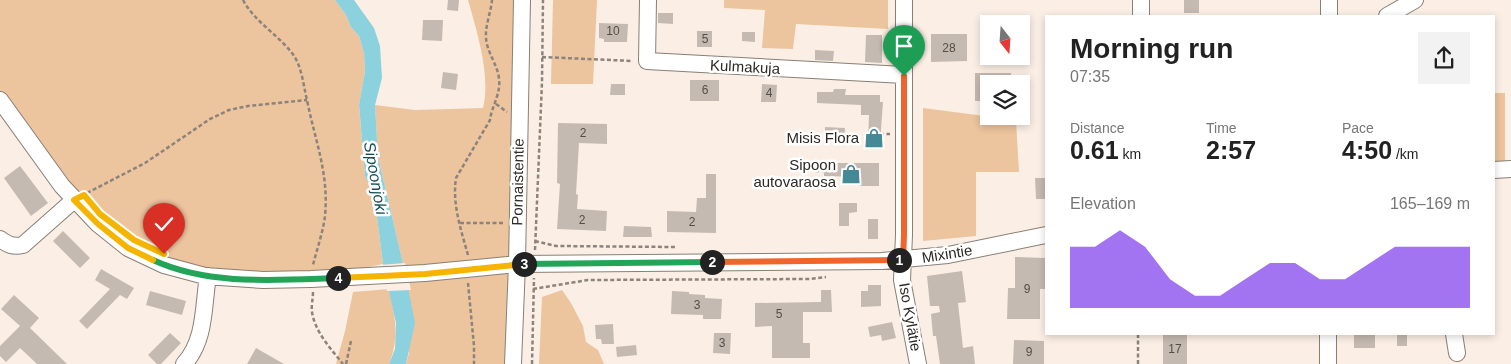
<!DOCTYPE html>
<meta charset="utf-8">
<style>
:root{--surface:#fff;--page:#f2f2f2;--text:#222;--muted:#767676;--accent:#7c3aed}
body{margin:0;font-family:Helvetica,sans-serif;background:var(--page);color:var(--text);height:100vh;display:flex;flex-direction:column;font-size:19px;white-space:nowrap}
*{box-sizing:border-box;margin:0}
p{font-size:16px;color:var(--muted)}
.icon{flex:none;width:28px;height:28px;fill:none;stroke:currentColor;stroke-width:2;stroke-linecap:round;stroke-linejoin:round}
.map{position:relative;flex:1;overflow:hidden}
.panel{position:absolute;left:1045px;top:15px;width:450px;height:320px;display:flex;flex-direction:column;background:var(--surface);border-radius:0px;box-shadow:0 2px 8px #0003}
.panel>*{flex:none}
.needle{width:32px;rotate:163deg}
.fabs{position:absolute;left:980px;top:15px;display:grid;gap:10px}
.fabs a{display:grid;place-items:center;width:50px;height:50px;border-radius:0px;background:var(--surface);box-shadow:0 2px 8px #0003;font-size:25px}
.pin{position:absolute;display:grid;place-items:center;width:42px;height:42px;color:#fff;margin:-51px -21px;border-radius:50% 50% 50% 0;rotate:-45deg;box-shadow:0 0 5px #0007}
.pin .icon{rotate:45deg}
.km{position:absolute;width:25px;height:25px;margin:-12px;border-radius:50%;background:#222;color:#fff;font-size:14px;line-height:25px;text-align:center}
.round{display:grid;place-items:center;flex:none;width:52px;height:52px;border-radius:0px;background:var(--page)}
.head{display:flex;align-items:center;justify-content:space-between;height:85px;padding:0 25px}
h1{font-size:28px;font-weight:700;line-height:38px}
.stats{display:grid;grid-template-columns:repeat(3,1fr);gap:8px;height:85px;padding:5px 25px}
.stats div{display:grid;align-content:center}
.stats b{font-size:25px;font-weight:700}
.stats small{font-size:14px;font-weight:400}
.stats p{font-size:14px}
.chart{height:140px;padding:10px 25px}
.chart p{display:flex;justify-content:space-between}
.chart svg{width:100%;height:90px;margin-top:5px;fill:var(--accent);opacity:.7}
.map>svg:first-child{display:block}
.green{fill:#ecc49e}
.water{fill:#8cd1de}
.pier{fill:#fbefe5}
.building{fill:#c5bab1}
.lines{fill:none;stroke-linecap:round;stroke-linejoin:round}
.minor-casing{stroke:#897f75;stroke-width:18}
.path{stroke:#8b837c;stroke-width:2.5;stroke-dasharray:4 2.5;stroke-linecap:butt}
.minor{stroke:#fff;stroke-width:16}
.split-1-casing{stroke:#fff;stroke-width:10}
.split-2-casing{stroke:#fff;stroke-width:10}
.split-3-casing{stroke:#fff;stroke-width:10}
.split-4-casing{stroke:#fff;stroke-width:10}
.split-5-casing{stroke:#fff;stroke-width:10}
.split-6-casing{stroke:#fff;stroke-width:10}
.split-1{stroke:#f0652b;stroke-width:6}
.split-2{stroke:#f0652b;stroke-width:6}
.split-3{stroke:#22a559;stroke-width:6}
.split-4{stroke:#f5b400;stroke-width:6}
.split-5{stroke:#22a559;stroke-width:6}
.split-6{stroke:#f5b400;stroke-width:6}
.labels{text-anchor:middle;stroke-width:5;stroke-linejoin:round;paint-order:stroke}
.number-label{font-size:12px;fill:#534d48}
.street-label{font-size:15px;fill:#2d2925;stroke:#fff}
.poi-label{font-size:15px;fill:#2d2925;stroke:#fff;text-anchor:end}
.water-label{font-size:16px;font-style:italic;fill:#134f59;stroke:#fff}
</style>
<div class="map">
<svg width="1511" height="364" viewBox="0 0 1511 364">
<rect width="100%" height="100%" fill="#fbefe5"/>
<path class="green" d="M 0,0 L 335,0 L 346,15 L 351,27 L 359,36 L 364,53 L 365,71 L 359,105 L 361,130 L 365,176 L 374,193 L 383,264 L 311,279 L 164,265 L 98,224 L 0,100 Z
M 468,0 L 522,0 L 513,364 L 406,364 L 409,353 L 405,272 L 378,157 L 375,105 L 415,110 L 483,108 C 491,76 477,32 468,0 Z
M 553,0 L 597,0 L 593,84 L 551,84 Z
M 724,0 L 888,0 L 888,29 L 796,24 L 793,49 L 762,48 L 765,10 L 724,8 Z
M 1494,93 L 1505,93 L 1505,169 L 1494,170 Z
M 923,108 L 1016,120 L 1019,172 L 976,172 L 976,236 L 923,241 Z
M 389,289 C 395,317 400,336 389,364 L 336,364 L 345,331 L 353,292 Z
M 562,290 L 571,303 L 583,326 L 586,342 L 598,350 L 604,364 L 539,364 L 542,297 Z"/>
<path class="water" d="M 335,0 L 354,0 L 374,28 L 380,46 L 382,78 L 375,105 L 378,157 L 405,272 L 415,323 L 406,364 L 389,364 L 395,349 L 396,323 L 383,264 L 374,193 L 365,176 L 359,105 L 365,71 L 364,53 L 359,36 L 351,27 L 346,15 Z"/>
<path class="pier" d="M 405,263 L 411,290 L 387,291 L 380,265 Z"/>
<path class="building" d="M 448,0 L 459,0 L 458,11 L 447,10 Z
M 1184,0 L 1199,0 L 1199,13 L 1184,13 Z
M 658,13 L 673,13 L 673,24 L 658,23 Z
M 423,20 L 443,20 L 442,41 L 422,40 Z
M 599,23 L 628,24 L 627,42 L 604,42 L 604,39 L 599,38 Z
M 697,31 L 712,31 L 712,47 L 697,47 Z
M 742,32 L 755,32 L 755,42 L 742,41 Z
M 931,34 L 967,34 L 967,61 L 931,62 Z
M 866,35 L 882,35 L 882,63 L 865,62 Z
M 815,50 L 834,51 L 833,61 L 815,60 Z
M 443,72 L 458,74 L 456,90 L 441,88 Z
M 975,73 L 1011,73 L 1011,84 L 989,84 L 989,101 L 975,101 Z
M 690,80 L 719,80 L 719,101 L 690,101 Z
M 611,84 L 625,84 L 625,95 L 610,95 Z
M 762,84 L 777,85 L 776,102 L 761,102 Z
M 834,89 L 846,89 L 845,95 L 880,95 L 880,102 L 883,102 L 880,143 L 868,143 L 869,115 L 861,115 L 861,105 L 817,103 L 817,92 L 833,92 Z
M 558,123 L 607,124 L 607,144 L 579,143 L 576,194 L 578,195 L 577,209 L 607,211 L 606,231 L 557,229 L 560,184 L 557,183 Z
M 825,127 L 845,128 L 844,141 L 825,141 Z
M 824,163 L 879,163 L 879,186 L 860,186 L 860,177 L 824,176 Z
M 20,166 L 48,203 L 31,216 L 4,178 Z
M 706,174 L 716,174 L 716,233 L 667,232 L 667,211 L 696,212 L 697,198 L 706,198 Z
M 1035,178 L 1046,178 L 1046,199 L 1036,199 Z
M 839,203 L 857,203 L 857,212 L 849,213 L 849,226 L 839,226 Z
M 868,219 L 878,219 L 878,239 L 868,239 Z
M 624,226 L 651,227 L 652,237 L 623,237 Z
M 63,231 L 90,258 L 80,268 L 53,241 Z
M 1015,257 L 1046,258 L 1045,289 L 1040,289 L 1040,319 L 1007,319 L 1008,288 L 1015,288 Z
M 101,269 L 134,288 L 127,299 L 120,295 L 87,329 L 79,321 L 110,289 L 95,280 Z
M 962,271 L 966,302 L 958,303 L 963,348 L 973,346 L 975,364 L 940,364 L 936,336 L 933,336 L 931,314 L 940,312 L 939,306 L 930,306 L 927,276 Z
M 868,285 L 881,285 L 881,306 L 861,307 L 861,291 L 868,291 Z
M 821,290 L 831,290 L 832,312 L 803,312 L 803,343 L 810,343 L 810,358 L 772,358 L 772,326 L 755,327 L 755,303 L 821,302 Z
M 150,291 L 186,301 L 182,315 L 146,305 Z
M 672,291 L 689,292 L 689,294 L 705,295 L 705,298 L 722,299 L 721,319 L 703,319 L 703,315 L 671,314 Z
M 14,295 L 39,318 L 30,328 L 67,364 L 37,364 L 20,348 L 6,362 L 0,356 L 0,346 L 20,326 L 1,309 Z
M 892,322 L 896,338 L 882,341 L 881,335 L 870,337 L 868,327 Z
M 613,324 L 614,344 L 602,344 L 601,339 L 596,339 L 595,325 Z
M 170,333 L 181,343 L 161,364 L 157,364 L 148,355 Z
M 714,333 L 731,333 L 730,354 L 713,353 Z
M 1163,334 L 1187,334 L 1187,364 L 1163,364 Z
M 1354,334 L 1375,334 L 1375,348 L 1354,348 Z
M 1397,334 L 1407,334 L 1407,346 L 1397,346 Z
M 1014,340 L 1044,341 L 1044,364 L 1013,364 Z
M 636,345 L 637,355 L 617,357 L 616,347 Z
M 256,348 L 284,364 L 247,364 Z"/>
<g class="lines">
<defs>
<path id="minor" d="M 648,0 L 647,61 L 904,75
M 904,0 L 904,235 L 902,280 L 918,364
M 1329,0 L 1329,16
M 1141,16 L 1141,0
M 1387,16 L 1415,0
M 0,100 L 62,186 L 98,224 L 128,248 L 164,265 L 205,276 L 263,280 L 311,279 L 425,273 L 517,264 L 882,261 L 948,255 L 1046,235
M 1494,170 L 1511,169
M 0,239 C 8,245 13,247 23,245 L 74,200
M 1454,334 L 1457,353
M 184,364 C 206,340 203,306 208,276
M 513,364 L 517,264 L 522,0
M 1328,364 L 1328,334"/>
</defs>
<use href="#minor" class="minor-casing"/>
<path class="path" d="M 243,0 C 254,21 277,34 292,53 C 302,66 303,84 307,100 C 315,141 329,173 325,216 C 323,232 317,249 313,265
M 542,57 L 633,61
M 496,104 L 507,112
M 880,134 L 890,134
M 815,171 L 824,171
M 87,193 L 145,163 L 210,119 L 229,110 L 248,106 L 307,100
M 460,223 L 504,223
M 535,241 L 556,246 L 676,247
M 535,250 L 542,82 L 543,0
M 468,255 C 461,230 452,204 456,178 L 490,120 C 491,108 501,94 499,79 C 498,65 487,53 486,38 C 485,26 491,12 492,0
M 468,283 L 474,346 L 474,364
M 533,289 L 588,280 L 810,279 L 826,277
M 313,292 C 313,299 311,306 312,312 C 315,332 331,349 343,364
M 1138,334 L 1138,364
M 346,364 L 351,341
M 532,364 L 534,278"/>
<use href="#minor" class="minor"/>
</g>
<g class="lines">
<defs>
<path id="split-1" d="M 899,260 L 903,260 L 904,235 L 904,76"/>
<path id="split-2" d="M 712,262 L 899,260"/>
<path id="split-3" d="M 524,264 L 712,262"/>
<path id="split-4" d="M 338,278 L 425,274 L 524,264"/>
<path id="split-5" d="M 153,260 C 209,286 277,280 338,278"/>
<path id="split-6" d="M 153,260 L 128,248 L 98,224 L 74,200 L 84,195 L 100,214 L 134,240 L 164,254"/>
</defs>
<use href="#split-1" class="split-1-casing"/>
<use href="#split-2" class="split-2-casing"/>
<use href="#split-3" class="split-3-casing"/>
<use href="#split-4" class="split-4-casing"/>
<use href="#split-5" class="split-5-casing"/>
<use href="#split-6" class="split-6-casing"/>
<use href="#split-1" class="split-1"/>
<use href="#split-2" class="split-2"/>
<use href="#split-3" class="split-3"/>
<use href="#split-4" class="split-4"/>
<use href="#split-5" class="split-5"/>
<use href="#split-6" class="split-6"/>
</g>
<defs>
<symbol id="shop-bare" viewBox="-9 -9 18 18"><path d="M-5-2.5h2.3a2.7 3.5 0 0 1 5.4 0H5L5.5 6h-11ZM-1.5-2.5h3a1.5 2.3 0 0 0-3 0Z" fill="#448995" stroke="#fff" stroke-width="2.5" paint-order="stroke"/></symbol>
</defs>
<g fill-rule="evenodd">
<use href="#shop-bare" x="860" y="124" width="28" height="28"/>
<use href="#shop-bare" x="837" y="160" width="28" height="28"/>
</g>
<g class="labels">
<g class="number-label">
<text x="613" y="35">10</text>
<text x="705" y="43">5</text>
<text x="949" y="52">28</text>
<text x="705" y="94">6</text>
<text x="769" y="97">4</text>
<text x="583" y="137">2</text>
<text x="582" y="224">2</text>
<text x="692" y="226">2</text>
<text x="1027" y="293">9</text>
<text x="697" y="309">3</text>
<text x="779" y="318">5</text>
<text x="722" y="347">3</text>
<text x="1175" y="353">17</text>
<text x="1029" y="356">9</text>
</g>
<g class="street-label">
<text transform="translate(745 67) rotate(3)" y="5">Kulmakuja</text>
<text transform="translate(518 182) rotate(-89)" y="5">Pornaistentie</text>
<text transform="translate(947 254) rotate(-9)" y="5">Mixintie</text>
<text transform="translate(910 317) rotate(80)" y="5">Iso Kylätie</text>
</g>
<g class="poi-label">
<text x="859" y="143">Misis Flora</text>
<text x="836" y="170">Sipoon<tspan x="836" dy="17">autovaraosa</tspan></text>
</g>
<g class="water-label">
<text transform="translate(376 178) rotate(80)" y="6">Sipoonjoki</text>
</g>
</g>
</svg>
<div class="fabs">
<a><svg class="needle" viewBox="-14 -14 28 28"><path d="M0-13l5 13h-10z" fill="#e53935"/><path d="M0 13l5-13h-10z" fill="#767676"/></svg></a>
<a><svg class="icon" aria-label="layers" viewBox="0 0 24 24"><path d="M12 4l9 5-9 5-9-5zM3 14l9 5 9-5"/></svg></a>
</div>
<div class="pin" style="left:904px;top:76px;background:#1e9e55"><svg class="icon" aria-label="arrive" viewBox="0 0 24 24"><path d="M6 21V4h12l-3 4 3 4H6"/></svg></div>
<div class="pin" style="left:164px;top:254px;background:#d93025"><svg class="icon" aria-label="check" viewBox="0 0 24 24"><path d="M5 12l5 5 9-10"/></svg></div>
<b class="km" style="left:899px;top:260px">1</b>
<b class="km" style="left:712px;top:262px">2</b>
<b class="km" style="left:524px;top:264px">3</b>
<b class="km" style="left:338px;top:278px">4</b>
<section class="panel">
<div class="head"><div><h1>Morning run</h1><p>07:35</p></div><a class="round"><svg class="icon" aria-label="share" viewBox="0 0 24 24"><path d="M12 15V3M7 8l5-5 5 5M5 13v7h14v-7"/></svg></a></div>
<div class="stats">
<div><p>Distance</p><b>0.61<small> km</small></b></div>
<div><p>Time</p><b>2:57</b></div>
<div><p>Pace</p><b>4:50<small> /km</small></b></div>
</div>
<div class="chart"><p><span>Elevation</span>165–169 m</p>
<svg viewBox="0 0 160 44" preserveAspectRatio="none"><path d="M0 44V14L10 14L20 6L30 14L40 30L50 38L60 38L70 30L80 22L90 22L100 30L110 30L120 22L130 14L140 14L150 14L160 14V44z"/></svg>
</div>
</section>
</div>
